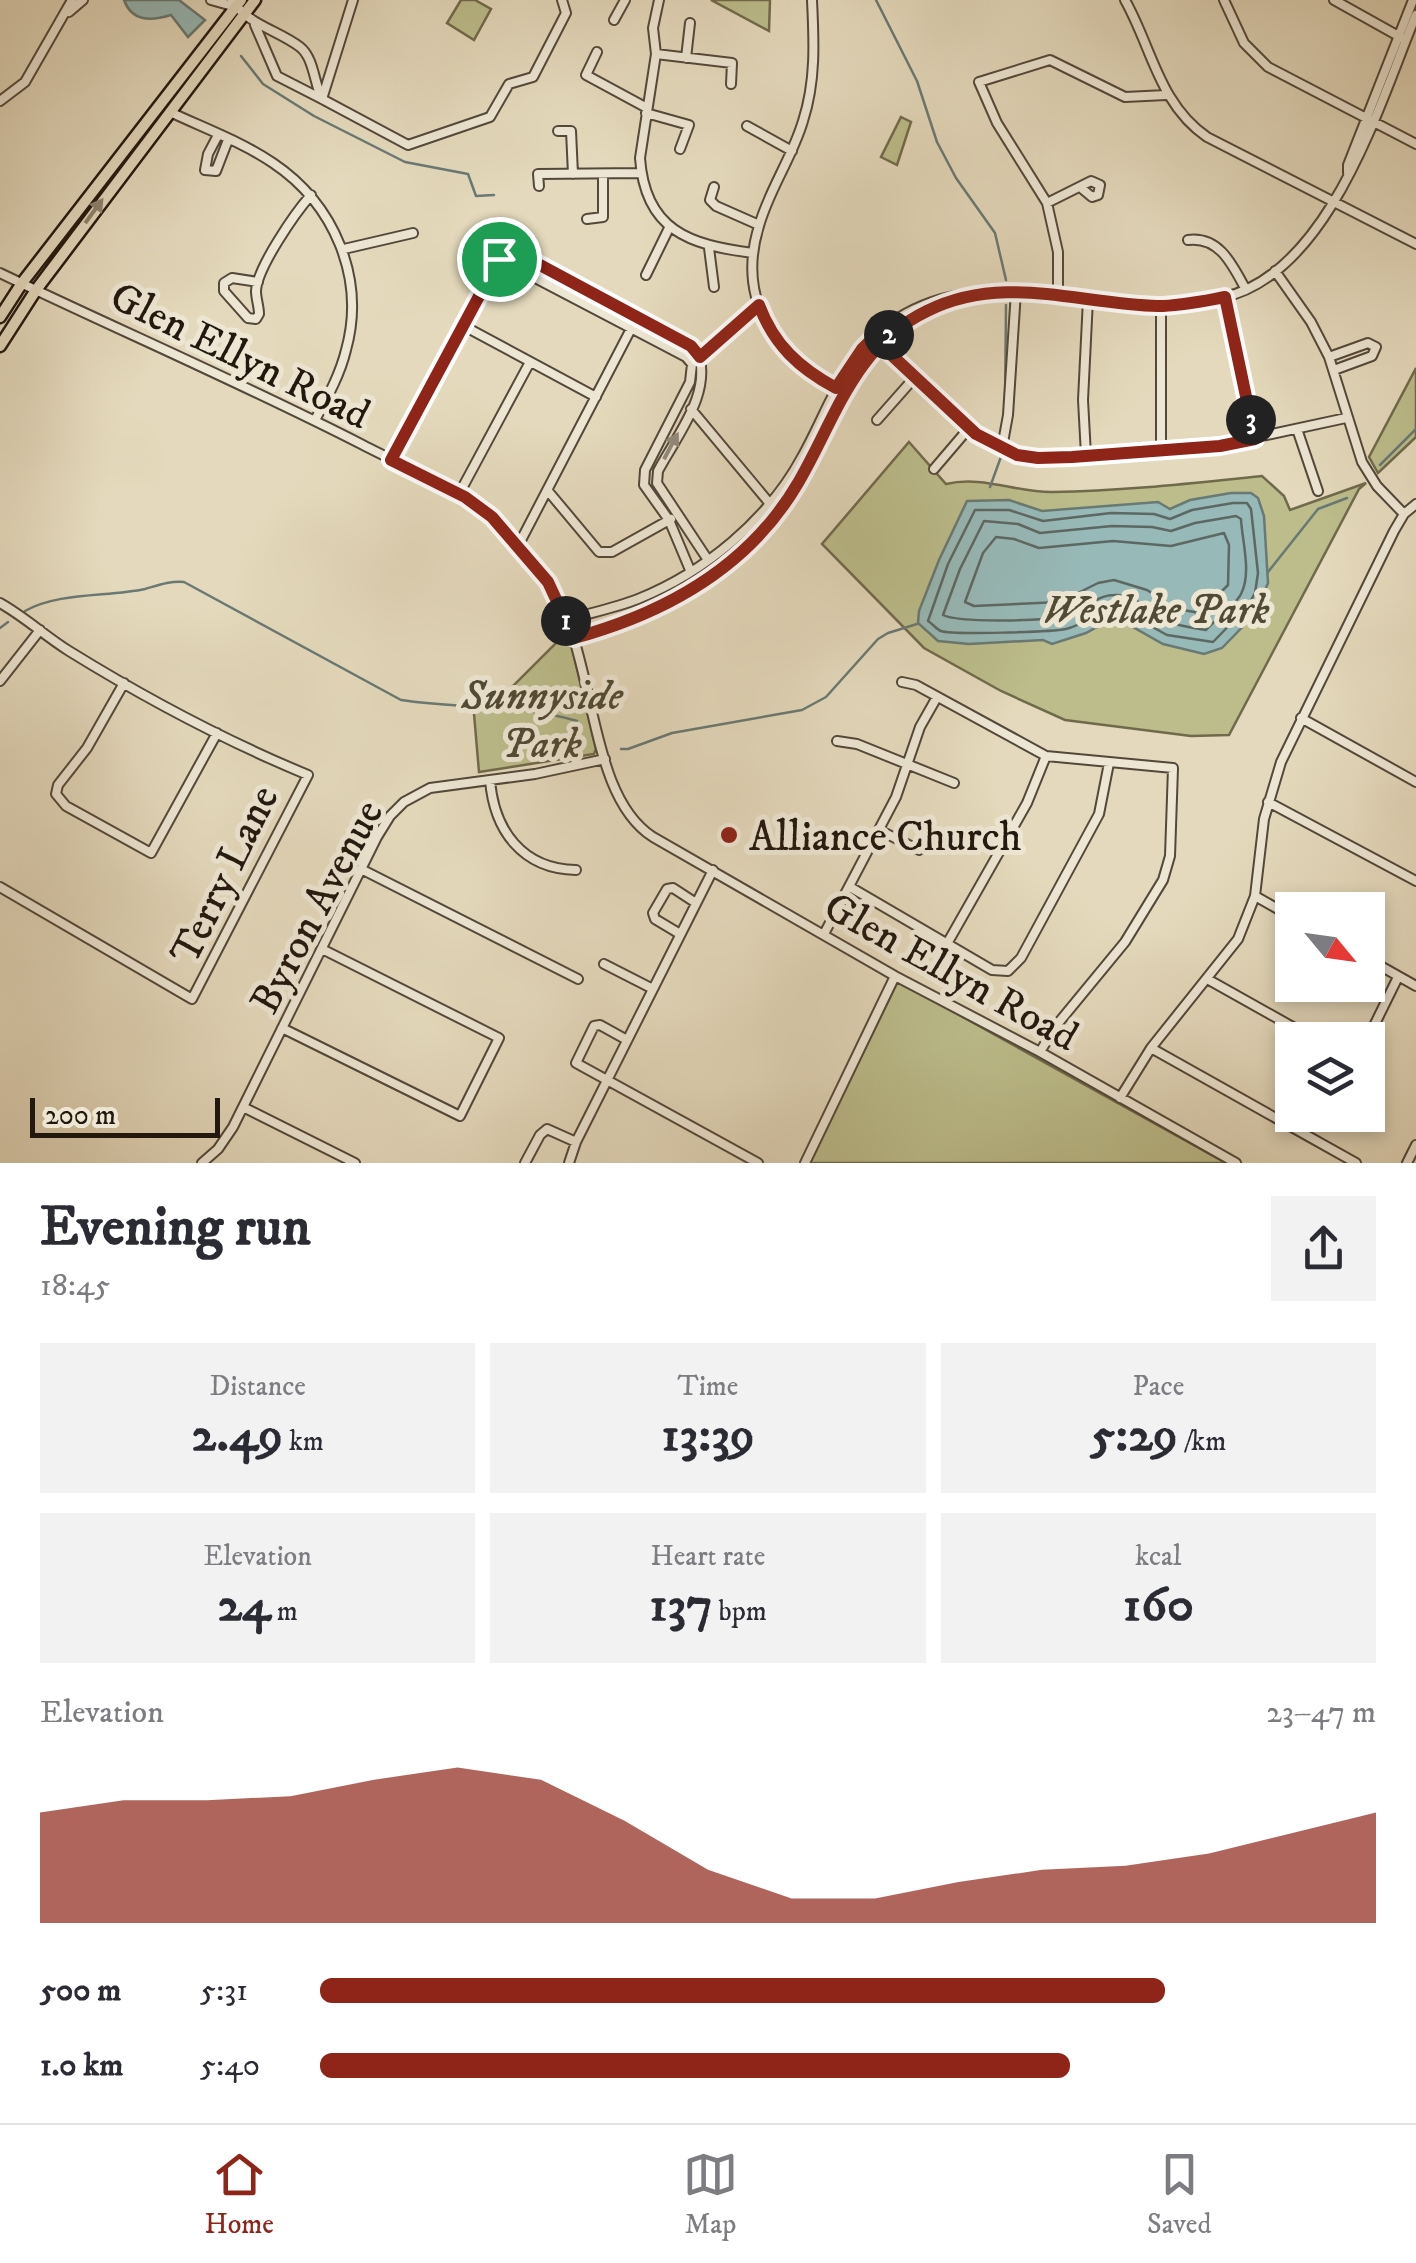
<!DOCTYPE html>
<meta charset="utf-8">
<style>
:root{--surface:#fff;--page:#f2f2f3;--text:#2b2b33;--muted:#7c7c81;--line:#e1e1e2;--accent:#8f2418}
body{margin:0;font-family:"IM FELL DW Pica",serif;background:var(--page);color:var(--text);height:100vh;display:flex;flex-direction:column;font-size:38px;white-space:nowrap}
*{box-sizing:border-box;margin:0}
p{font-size:32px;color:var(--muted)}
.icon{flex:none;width:55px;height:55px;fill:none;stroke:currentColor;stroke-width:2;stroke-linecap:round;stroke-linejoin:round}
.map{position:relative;height:1163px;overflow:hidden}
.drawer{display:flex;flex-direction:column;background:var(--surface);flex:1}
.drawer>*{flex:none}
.needle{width:65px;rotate:119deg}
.buttons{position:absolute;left:1275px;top:892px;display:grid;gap:20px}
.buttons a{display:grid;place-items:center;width:110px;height:110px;border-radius:0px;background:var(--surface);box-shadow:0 5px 15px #0003;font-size:50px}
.scale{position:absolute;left:30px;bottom:25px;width:190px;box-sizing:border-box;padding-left:10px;border:5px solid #23180e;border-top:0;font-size:28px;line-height:35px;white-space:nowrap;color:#23180e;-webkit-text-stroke:8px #ede6d3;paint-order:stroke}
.pin{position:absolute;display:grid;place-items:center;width:85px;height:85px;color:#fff;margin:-42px;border:5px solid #fff;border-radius:50%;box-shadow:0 2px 10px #0007}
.km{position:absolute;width:50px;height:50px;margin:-25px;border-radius:50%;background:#222;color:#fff;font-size:28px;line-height:50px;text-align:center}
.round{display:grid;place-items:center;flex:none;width:105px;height:105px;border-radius:0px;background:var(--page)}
.head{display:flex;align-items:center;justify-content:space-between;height:170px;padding:0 40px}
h1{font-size:55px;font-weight:700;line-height:75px}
.stats{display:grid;grid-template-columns:repeat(3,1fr);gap:15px;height:170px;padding:10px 40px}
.stats div{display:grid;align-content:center;border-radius:0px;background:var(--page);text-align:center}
.stats b{font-size:50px;font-weight:700}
.stats small{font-size:28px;font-weight:400}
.stats p{font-size:28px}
.chart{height:280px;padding:20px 40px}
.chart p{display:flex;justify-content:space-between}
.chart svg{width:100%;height:180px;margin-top:10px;fill:var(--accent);opacity:.7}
ul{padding:0 40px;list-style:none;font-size:32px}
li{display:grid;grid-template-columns:160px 120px 1fr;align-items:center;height:75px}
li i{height:25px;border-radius:12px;background:var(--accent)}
.dock{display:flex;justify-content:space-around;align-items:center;height:140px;border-top:2px solid var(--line);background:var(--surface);font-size:28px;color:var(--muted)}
.dock a{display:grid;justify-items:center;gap:5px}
.dock .active{color:var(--accent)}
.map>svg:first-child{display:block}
.green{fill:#bcbd8b;stroke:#706a4c;stroke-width:2.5}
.water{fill:#97b9b7;stroke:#697973;stroke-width:2.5}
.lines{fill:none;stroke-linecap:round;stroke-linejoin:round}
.shore{stroke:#5d6862;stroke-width:2.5}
.stream{stroke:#697973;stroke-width:2.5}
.minor-casing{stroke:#53483a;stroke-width:12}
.major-casing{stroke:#23180e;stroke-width:15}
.minor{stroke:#ede6d3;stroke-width:8}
.major{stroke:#e4d9bc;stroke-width:10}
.oneway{fill:#8d826e}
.oneway2{fill:#92897a}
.route-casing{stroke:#fff;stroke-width:20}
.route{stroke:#8f2418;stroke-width:12}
.poi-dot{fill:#8f2418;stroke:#ede6d3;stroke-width:4}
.labels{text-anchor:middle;stroke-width:10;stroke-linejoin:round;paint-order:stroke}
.street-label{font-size:42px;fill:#23180e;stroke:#ede6d3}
.park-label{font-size:42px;font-style:italic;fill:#514a34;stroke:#ede6d3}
.poi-label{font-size:42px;fill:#23180e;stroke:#ede6d3;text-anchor:start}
</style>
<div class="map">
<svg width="1416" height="1163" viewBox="0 0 1416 1163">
<rect width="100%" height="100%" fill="#e4d9bc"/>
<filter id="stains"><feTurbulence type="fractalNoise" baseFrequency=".002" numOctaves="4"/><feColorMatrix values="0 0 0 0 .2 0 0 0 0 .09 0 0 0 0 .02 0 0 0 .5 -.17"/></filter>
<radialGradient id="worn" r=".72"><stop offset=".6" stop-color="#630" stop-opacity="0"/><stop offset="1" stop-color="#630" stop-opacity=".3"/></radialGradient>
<path class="green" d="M 461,0 L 475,0 L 491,9 L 474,40 L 447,23 Z
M 711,0 L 770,0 L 769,31 Z
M 901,117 L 911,122 L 897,165 L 881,157 Z
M 1416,368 L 1416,437 L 1378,473 L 1369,457 Z
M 909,442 L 946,484 C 983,475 1017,493 1053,492 C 1123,491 1193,483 1262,476 L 1284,496 L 1290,510 L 1366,483 L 1359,489 L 1229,735 L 1191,736 L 1065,720 L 1001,691 L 924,648 L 822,544 Z
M 568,631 L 596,749 L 594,754 L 479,772 L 473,702 L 497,702 Z
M 898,981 L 1226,1163 L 809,1163 Z"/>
<path class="water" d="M 124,0 L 179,0 L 205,20 L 188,37 L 171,15 C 151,21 132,22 124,0 Z
M 1231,493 L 1251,493 L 1258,498 L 1264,516 L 1268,583 L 1254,615 L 1222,648 L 1204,654 L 1163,644 L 1115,617 L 1086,633 L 1052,644 L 1043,640 L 969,644 L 938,641 L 918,623 L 919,611 L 939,560 L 967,501 L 1009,500 L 1042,511 L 1158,502 L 1170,509 L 1190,500 Z"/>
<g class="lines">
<path class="shore" d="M 1233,503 L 1247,503 L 1251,509 L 1258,573 L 1255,593 L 1247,607 L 1213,642 L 1167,635 L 1116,607 C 1098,611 1084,625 1066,629 C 1052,632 952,635 941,631 C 936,629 933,624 928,621 L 948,564 L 975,510 L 1009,510 L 1043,521 L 1111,513 L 1154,514 L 1170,519 L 1192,510 Z
M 1236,516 L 1241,519 C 1242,541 1252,573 1241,594 C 1234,607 1216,619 1206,630 C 1195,628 1179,626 1169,622 C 1152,613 1135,594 1114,595 C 1096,595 1082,612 1065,616 C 1045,621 959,623 943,615 L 960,569 L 984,521 L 1018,524 L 1040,533 L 1112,526 L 1152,527 L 1171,531 L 1195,523 Z
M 1224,533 L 1229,545 L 1228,585 L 1200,613 L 1177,609 L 1147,590 L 1114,580 L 1098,583 L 1060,602 L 974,606 L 965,602 L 983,553 L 996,537 L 1014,539 L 1039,548 L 1113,541 L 1171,546 Z"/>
<path class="stream" d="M 876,0 L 917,81 L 937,142 L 956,178 L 995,233 L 1006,280
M 241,56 L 263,84 L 314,116 L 405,162 L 468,174 L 476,196 L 494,195
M 1006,286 L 1006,285
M 1006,297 L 1006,296
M 1005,407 L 1006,305
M 1380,465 L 1416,429
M 990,487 L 1002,454
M 1268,572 L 1318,509 L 1347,498
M 25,611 C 58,592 108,597 145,589 C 159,585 169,581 184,582 L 401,700 C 459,709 519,704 577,721
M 0,628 L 8,622
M 621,749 L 628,749 L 672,733 L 802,710 L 826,697 L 878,639 L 888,633 L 917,624"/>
<defs>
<path id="minor" d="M 211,0 L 236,7
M 232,0 C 248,25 278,30 300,47 C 314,58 314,83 322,99
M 353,0 L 322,99 L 408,145 L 490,117 L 509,84 L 533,77 L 566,13 L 562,0
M 659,0 L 653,28 L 656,54 L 640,158 C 645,230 689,245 753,253
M 812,0 C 814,41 816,81 803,121 C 792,158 769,190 759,226 C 736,300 775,355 837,389
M 1125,0 C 1152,48 1159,104 1207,137 L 1416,244
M 1224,0 L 1244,43 L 1268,67 L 1416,144
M 1334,0 L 1402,38
M 69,12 L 83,0
M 614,20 L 625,0
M 255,25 L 277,76 L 322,99
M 597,52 L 586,75 L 647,108
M 656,54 L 732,63 L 731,84
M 686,58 L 690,23
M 0,101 L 25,82 L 72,0
M 170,112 C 204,128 242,142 273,163 C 334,204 366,278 346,350 C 340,375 327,398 315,420
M 646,113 L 689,125 L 680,149
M 747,126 L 792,151
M 558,131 L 571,131 L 573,174
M 218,135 L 208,154 L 205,170 L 216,171 L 228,140
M 1348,173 L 1348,165 L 1413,0
M 539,186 L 538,174 L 641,173
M 714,187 L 710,200 L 716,206 L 759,225
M 1047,203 L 1091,181 L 1100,185 L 1098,195 L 1092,197 L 1080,187
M 587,219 L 603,217 L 603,175
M 1188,240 C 1219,236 1232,264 1245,288
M 709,248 L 714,287
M 344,249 L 413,233
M 499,259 L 686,357 L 692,364 L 690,382 L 645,470 L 644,485 L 669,520 L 690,570
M 1275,271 L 1311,322 L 1329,357 L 1362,462 L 1377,486 L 1404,514
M 0,273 C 121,331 244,384 363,445 C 405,467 452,485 489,514 C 510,531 527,556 544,577 C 599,646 583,792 653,837 L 895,976 L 1040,1052 L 1236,1163
M 646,275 L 670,226
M 258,282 L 232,278 L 224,283 L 224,291 L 248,318 L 256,319 L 259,314 C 259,306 256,299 256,291 C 257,268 295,213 311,195
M 1058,296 L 1058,252 L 1047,203 L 997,123 L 979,82 L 1050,60 L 1125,97 L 1166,95
M 1225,297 L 1255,439
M 1161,306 L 1161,449
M 462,325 L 596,397
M 877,341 C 918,381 974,446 1029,457 L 1220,445 L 1346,418
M 700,357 L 759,305
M 1329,357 L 1368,343 L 1376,347 L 1372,356 L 1334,370
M 691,409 L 771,505
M 877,420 L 915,377
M 1297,429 L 1318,491
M 1002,448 L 1008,415 L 1016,291
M 1086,455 L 1083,400 L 1088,299
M 391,460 L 490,274 L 503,254 L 512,250 L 697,350 C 714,391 677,435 658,471 L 657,483 L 708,560
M 934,469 L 969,428
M 548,491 L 599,552 L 612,552 L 671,519
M 459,494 L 530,362
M 518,546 L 633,325
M 0,603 C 25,617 45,636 69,651 C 145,698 226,741 308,775 L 192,999 L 0,887
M 566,620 C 590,613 615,608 638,599 C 705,572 768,520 802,457 C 828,411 843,357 888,325 C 936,290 990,288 1047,295 C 1106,301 1163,310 1221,298 C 1330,275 1379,104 1416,15
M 574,638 C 647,618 721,585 769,525 C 843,433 831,345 958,298
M 0,681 L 40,630
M 902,682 L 916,685 L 1046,756 L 1173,768 L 1170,856 L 1163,880 L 1125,942 L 1055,1027 L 1040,1052
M 124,683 L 87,748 L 58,785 L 56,794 L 66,806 L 151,853 L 217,733
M 1301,718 L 1416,782
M 837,741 L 857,744 L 954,783
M 490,780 C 494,830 522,869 576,870
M 1268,802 L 1416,881
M 879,830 L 919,850
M 361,869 L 578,979
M 850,887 L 992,970 L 1008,971 L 1021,958 L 1099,814 L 1109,763
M 1255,896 L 1292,917
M 680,934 L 655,919 L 653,913 L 667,889 L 673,888 L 696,903
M 824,934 L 896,797 L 920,727 L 937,697
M 948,942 L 1027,803 L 1046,756
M 322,949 L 499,1038
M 1368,959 L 1416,986
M 604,964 L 653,989
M 1209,980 L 1316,1040
M 282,1028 L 460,1116
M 627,1040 L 600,1025 L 594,1026 L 576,1063 L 758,1163
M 1367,1040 L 1398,977
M 1151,1048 L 1356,1163
M 1120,1098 L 1151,1048 L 1238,939 L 1255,896 L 1264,819 L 1281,762 L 1394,531 L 1404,514 L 1416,504
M 243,1107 L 355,1163
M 460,1116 L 499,1038
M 202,1163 L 218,1149 L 233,1127 L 377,837 L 390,816 L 404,802 L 430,788 L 535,774 L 605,759
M 525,1163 L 540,1135 L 547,1129 L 576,1142
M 569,1163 L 576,1142 L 713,870
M 805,1163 L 895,976
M 1407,1163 L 1416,1145"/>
<path id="major" d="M 0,317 L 22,283 L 241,0
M 0,346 L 36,290 L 255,0"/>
</defs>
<use href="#minor" class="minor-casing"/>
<use href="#major" class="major-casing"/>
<use href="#minor" class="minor"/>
<use href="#major" class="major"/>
</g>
<defs><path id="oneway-solid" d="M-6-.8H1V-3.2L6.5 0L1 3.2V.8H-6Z" transform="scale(2.5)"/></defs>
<use class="oneway" href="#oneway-solid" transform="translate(94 211) rotate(-54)"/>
<use class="oneway2" href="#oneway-solid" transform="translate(671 446) rotate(-62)"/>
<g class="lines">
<defs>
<path id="route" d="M 499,259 L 391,460 L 465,497 L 492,517 L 548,582 L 574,638 C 666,613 749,567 798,483 C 836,418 854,346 927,311 C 1003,273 1078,304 1158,306 C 1180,306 1203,301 1225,297 L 1255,439 L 1220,446 L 1072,457 L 1038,458 L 1017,455 L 976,434 L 883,347 C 880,344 877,341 873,338 L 862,349 L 836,388 C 799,368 774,345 759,305 L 700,357 L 691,346 L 512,250 L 499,259"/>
</defs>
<use href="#route" class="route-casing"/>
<use href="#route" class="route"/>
</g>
<circle class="poi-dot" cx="729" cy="835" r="10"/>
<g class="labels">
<g class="street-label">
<text transform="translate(241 354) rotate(26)" y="15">Glen Ellyn Road</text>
<text transform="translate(223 874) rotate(-64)" y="15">Terry Lane</text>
<text transform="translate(315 906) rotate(-62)" y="15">Byron Avenue</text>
<text transform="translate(952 970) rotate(29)" y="15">Glen Ellyn Road</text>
</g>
<g class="park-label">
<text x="1156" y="623">Westlake Park</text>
<text x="542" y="709">Sunnyside<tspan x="542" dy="48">Park</tspan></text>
</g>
<g class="poi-label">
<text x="749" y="850">Alliance Church</text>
</g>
</g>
<rect width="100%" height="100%" filter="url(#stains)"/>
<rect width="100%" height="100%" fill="url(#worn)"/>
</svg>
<div class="buttons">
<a><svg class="needle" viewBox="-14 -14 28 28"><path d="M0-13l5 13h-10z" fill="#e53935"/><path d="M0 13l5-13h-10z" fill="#7c7c81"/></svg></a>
<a><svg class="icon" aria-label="layers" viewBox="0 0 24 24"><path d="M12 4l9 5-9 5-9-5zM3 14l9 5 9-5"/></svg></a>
</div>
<div class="scale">200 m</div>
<div class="pin" style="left:499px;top:259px;background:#1e9e55"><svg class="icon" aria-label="arrive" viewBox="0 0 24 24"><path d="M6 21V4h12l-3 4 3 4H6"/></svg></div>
<b class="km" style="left:566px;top:621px">1</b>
<b class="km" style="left:889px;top:335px">2</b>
<b class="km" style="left:1251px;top:420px">3</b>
</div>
<section class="drawer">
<div class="head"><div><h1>Evening run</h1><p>18:45</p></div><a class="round"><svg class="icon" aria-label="share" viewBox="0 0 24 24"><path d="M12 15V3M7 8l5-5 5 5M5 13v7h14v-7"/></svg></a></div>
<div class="stats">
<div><p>Distance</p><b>2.49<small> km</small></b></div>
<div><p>Time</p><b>13:39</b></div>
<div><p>Pace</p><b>5:29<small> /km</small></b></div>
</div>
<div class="stats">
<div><p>Elevation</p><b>24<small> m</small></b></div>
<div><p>Heart rate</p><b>137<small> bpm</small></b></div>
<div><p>kcal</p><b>160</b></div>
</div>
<div class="chart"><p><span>Elevation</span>23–47 m</p>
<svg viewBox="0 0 160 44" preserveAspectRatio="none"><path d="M0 44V17L10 14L20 14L30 13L40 9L50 6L60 9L70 19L80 31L90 38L100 38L110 34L120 31L130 30L140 27L150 22L160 17V44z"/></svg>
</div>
<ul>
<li><b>500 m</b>5:31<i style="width:80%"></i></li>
<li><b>1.0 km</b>5:40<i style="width:71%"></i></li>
</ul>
</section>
<nav class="dock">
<a class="active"><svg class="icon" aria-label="home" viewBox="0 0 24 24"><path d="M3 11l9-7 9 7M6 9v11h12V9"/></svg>Home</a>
<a><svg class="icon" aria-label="map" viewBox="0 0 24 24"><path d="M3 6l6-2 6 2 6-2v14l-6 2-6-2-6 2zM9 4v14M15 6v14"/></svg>Map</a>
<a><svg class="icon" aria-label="saved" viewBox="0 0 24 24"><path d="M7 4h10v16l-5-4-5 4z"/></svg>Saved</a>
</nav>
